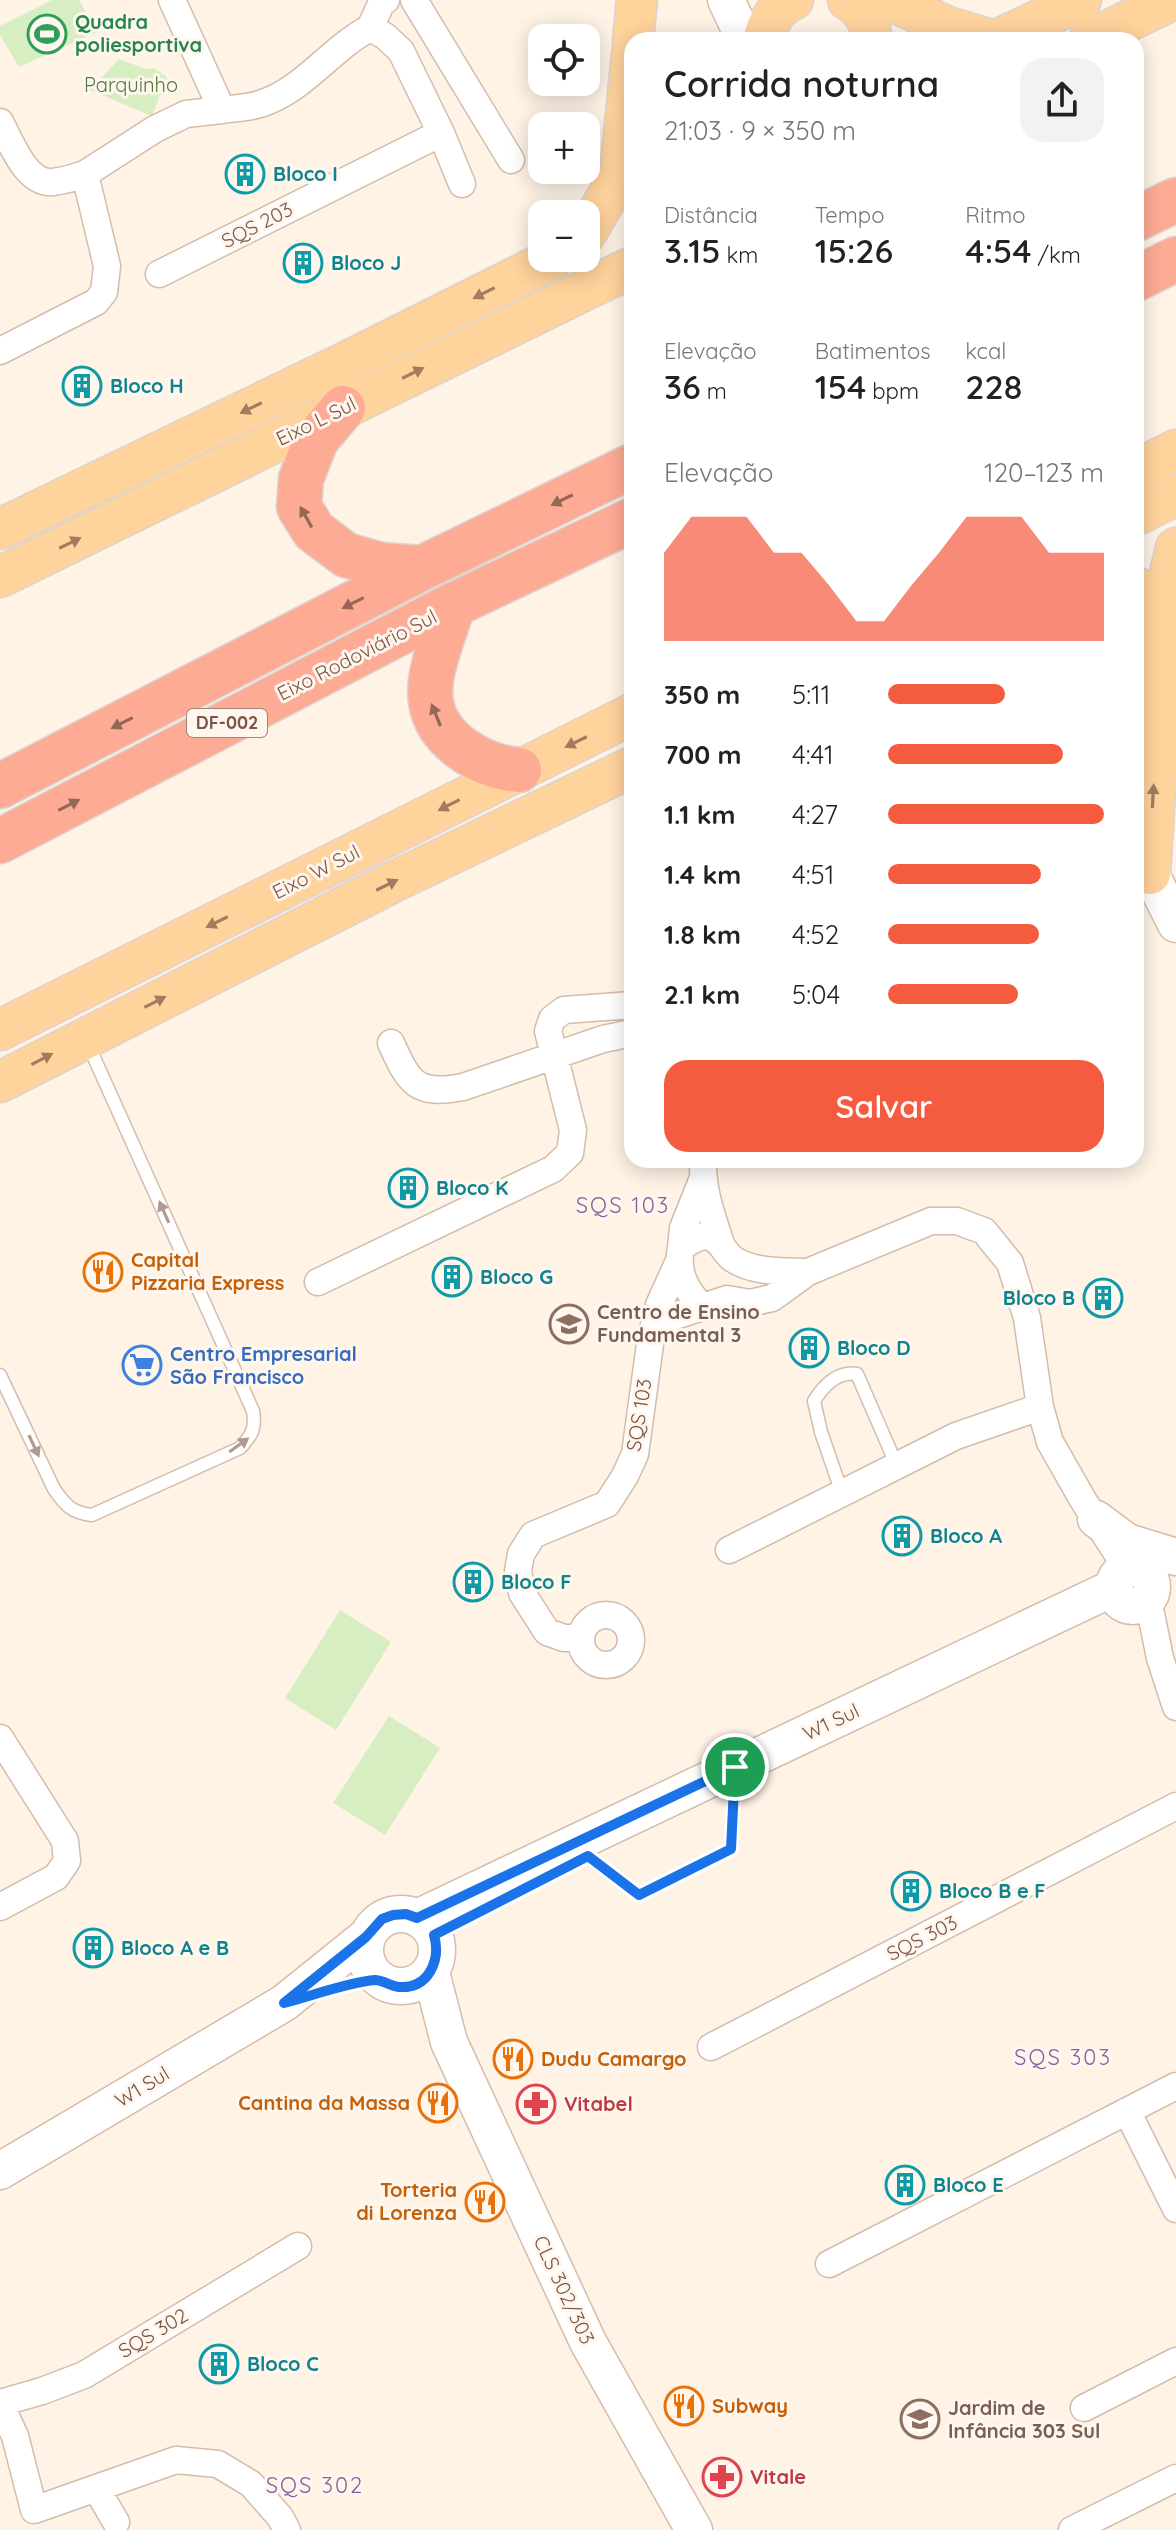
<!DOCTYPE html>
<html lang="pt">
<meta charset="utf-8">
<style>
:root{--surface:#fff;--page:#f2f2f2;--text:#222;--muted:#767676;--accent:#f45b3f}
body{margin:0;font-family:Quicksand,sans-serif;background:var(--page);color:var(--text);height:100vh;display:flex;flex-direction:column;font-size:30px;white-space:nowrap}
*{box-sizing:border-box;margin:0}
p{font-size:26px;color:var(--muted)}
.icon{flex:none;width:44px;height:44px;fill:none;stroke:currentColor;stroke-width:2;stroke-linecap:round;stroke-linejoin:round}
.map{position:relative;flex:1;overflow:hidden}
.sheet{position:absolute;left:624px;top:32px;width:520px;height:1136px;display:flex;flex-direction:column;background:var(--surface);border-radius:24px;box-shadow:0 4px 20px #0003}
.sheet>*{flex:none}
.tools{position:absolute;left:528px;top:24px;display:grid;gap:16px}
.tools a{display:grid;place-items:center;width:72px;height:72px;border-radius:16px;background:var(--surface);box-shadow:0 4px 20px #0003;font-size:40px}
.pin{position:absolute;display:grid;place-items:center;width:68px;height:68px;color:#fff;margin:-34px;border:4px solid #fff;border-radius:50%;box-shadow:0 2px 8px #0007}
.round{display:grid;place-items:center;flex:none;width:84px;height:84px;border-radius:24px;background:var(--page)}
.headline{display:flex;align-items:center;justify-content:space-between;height:136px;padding:0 40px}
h1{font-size:36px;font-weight:600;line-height:60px}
.figures{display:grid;grid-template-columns:repeat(3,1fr);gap:12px;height:136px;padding:8px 40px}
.figures div{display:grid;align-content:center}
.figures b{font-size:34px;font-weight:600}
.figures small{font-size:22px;font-weight:400}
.figures p{font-size:22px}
.chart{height:224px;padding:16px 40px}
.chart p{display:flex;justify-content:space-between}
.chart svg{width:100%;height:144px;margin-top:8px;fill:var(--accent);opacity:.7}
.button{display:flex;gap:16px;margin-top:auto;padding:16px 40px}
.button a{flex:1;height:92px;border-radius:24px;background:var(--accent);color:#fff;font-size:32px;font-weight:600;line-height:92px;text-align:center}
ul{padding:0 40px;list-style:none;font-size:26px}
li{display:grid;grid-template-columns:128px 96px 1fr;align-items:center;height:60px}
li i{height:20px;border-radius:10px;background:var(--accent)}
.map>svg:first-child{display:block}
.green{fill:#d7eec2}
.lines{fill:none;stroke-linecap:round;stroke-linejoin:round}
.lane-casing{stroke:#d4bcad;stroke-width:15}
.street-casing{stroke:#d4bcad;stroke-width:29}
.secondary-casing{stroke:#d8bba9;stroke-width:39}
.primary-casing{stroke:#ddd3cf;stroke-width:43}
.highway-casing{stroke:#ddd3cf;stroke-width:47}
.lane{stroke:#fff;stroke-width:12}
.street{stroke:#fff;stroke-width:26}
.secondary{stroke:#fff;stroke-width:36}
.primary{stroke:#ffd39c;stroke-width:40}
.highway{stroke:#feab96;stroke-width:44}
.oneway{fill:#a37c60}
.oneway2{fill:#956757}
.oneway3{fill:#b09a91}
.route-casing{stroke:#fff;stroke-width:16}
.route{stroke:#1a73e8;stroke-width:10}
.labels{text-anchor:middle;stroke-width:6;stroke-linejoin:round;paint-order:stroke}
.shield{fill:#fff7ee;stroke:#a38679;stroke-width:2}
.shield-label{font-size:18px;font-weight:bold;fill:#7b5647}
.leisure-label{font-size:20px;font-weight:bold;fill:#27864d;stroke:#fff7ee;text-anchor:start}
.park-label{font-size:20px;fill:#527b3b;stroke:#fff7ee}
.culture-label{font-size:20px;font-weight:bold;fill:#0d838f;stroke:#fff7ee;text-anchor:start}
.street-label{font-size:20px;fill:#7b5647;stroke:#fff7ee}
.food-label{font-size:20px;font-weight:bold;fill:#c56008;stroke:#fff7ee;text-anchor:start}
.education-label{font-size:20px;font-weight:bold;fill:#785e54;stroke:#fff7ee;text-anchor:start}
.shop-label{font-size:20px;font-weight:bold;fill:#366cbe;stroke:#fff7ee;text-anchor:start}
.health-label{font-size:20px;font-weight:bold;fill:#be3a42;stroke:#fff7ee;text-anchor:start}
.neighbourhood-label{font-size:22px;letter-spacing:2px;fill:#86629f;stroke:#fff7ee}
</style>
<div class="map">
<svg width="1176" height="2530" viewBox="0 0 1176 2530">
<rect width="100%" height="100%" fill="#fef3e5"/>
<path class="green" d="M 52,0 L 79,0 L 97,32 L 19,67 L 0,35 L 0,26 Z
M 119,59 L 146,69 L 154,68 L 167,77 L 152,116 L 90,90 Z
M 340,1610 L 391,1642 L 336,1730 L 285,1698 Z
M 389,1716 L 440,1748 L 385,1835 L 333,1803 Z"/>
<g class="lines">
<defs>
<path id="lane" d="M 0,1375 L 54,1489 C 65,1505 72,1513 92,1515 L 240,1448 C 252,1435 256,1429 253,1411 L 87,1042
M 842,1493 L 821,1432 L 814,1401 C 824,1385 838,1371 857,1374 L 897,1466
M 578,1849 L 639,1895 L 731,1849 L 735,1775"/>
<path id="street" d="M 414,0 L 511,160
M 370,28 L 381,4 L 386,0
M 222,110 C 234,108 248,108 260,104 C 303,91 330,49 370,28 L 385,36 L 401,51 L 441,133 L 462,184
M 0,122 C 11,142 26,185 53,182 C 64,181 75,177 85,174
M 159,274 L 441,133
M 0,351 L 96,302 L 104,292 L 107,266 L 85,174 L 155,129 L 186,114 L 222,110 L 172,0
M 391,1043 C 409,1083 416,1096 463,1087 L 603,1039 L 632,1033
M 703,1160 C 702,1190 712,1216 721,1244
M 681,1247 L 683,1228 L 703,1178
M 318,1282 L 553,1169 L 570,1153 L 573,1130 L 548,1031 L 552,1019 L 564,1010 L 632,1005
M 702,1307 C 685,1289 676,1272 681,1247 C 690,1242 699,1234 710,1237 C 722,1241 724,1253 733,1259 C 754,1273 784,1271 808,1272
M 651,1337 L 672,1317 L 727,1299 L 750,1303 L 772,1298 L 808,1272 L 931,1221 L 957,1221 L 984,1231 L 1010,1263 L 1027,1318 L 1040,1407
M 729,1550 L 956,1436 L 1040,1407 L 1050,1442 L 1083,1500 L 1127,1569
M 1148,1599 L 1160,1658 L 1176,1707
M581 1640a25 25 0 1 1 50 0a25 25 0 1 1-50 0Z
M 581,1638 L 564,1638 L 547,1632 L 522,1593 L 518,1571 L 521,1554 L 533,1535 L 607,1504 L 625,1476 L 635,1454 L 651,1337 L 659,1305 L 678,1263
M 0,1738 L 65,1841 L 67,1861 L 56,1877 L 0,1907
M 711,2047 L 1176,1806
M 1127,2111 L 1176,2209
M 829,2264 L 1176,2086
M 0,2403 L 42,2391 L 84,2375 L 298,2246
M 0,2404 L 15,2436 L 34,2510 L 176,2460 L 218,2464 L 251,2484 L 280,2517 L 287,2530
M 1084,2408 L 1176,2361
M 96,2488 L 116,2522
M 1072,2530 L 1176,2478"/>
<path id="secondary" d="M 726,0 L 745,40
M 1137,847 L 1176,924
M 1096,1519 L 1127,1542 L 1176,1557
M1114 1587a19 19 0 1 1 38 0a19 19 0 1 1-38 0Z
M365 1950a36 36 0 1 1 72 0a36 36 0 1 1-72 0Z
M 417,1918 L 1115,1587
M 431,1972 L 449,2042 L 588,2342 L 694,2530
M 0,2171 L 284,2003 L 366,1937"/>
<path id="primary" d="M 848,0 C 864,9 870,22 872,40
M 890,0 L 948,27 L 992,40
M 633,40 L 637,0
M 763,40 C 768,23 775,7 793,0
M 997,40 L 1081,0
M 1089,40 L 1172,0
M 586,233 L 620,175 L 632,53
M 1136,470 L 1176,450
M 1136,515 L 1176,495
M 0,529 L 340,365 L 554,258
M 0,577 L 632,267
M 1136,587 C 1147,605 1152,625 1142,643
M 1136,869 L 1150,874 L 1168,582 L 1176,548
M 0,1030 L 632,714
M 0,1082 L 391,883 L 632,767"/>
<path id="highway" d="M 1136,219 L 1176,200
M 1136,279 L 1176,259
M 343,408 L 316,440 L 301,479 L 299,507 L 314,531 L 346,555 L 381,565 L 422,568
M 453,605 C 445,633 426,674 431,702 C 437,742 483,767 519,770
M 0,786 L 422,568 L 632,466
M 0,841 L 453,605 L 632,520"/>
</defs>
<use href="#lane" class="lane-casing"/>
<use href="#street" class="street-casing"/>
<use href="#secondary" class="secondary-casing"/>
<use href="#primary" class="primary-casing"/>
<use href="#highway" class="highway-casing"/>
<use href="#lane" class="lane"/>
<use href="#street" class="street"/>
<use href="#secondary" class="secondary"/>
<use href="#primary" class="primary"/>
<use href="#highway" class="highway"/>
</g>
<defs><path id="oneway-solid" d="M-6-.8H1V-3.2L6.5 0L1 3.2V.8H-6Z" transform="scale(2)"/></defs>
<g class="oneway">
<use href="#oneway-solid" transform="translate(484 293) rotate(153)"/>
<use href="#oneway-solid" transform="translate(413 373) rotate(-26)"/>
<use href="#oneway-solid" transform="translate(251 408) rotate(154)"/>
<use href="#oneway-solid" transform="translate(70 543) rotate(-26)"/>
<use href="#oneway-solid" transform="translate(576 742) rotate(154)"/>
<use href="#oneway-solid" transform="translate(1153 796) rotate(-87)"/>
<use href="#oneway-solid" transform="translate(449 805) rotate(153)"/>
<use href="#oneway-solid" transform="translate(387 885) rotate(-26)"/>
<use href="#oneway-solid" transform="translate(217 922) rotate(154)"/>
<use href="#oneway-solid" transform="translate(155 1002) rotate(-27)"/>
<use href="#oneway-solid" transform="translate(42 1059) rotate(-28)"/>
</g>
<g class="oneway2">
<use href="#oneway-solid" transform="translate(562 500) rotate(154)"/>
<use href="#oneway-solid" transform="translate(306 517) rotate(-119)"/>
<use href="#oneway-solid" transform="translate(353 603) rotate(153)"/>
<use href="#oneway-solid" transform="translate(436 715) rotate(-112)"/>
<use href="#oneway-solid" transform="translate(122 723) rotate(153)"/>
<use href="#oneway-solid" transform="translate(69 805) rotate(-27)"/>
</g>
<g class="oneway3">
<use href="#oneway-solid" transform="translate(164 1212) rotate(-114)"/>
<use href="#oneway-solid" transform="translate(239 1445) rotate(-36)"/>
<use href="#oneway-solid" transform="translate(34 1446) rotate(65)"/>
</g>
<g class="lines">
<defs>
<path id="route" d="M 735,1767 L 731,1849 L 639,1895 L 588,1856 L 434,1935 C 441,1960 429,1989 399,1987 C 390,1986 383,1980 375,1980 C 349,1982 311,1996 284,2003 L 366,1937 L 382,1919 L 393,1915 L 406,1914 L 417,1918 Z"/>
</defs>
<use href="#route" class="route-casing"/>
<use href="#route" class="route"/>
</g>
<defs>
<symbol id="stadium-ring" viewBox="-11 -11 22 22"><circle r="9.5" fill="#fff7ee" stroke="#2e9e5b" stroke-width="1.5"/><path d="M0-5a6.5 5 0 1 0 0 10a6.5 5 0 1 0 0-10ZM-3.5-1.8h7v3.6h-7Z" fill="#2e9e5b"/></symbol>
<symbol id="building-ring" viewBox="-11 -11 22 22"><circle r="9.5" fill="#fff7ee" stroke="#0f9aa8" stroke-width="1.5"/><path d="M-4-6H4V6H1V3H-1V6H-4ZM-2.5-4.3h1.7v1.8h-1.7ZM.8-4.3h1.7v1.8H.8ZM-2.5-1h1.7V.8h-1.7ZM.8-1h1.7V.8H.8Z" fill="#0f9aa8"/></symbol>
<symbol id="restaurant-ring" viewBox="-11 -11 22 22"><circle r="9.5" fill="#fff7ee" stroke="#e8710a" stroke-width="1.5"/><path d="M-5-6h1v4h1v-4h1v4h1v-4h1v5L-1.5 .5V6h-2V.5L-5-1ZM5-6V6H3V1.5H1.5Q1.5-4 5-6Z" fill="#e8710a"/></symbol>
<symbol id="school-ring" viewBox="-11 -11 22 22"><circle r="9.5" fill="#fff7ee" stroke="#8d6e63" stroke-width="1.5"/><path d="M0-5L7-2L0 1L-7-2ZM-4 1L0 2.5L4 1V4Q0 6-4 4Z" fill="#8d6e63"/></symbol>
<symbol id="supermarket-ring" viewBox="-11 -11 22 22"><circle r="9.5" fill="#fff7ee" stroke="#3f7fe0" stroke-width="1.5"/><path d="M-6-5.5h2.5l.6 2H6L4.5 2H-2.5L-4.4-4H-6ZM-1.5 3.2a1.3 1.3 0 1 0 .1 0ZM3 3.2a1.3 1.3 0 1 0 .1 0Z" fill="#3f7fe0"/></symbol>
<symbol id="pharmacy-ring" viewBox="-11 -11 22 22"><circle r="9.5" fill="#fff7ee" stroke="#e0444e" stroke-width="1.5"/><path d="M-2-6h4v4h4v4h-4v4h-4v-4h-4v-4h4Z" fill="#e0444e"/></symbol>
</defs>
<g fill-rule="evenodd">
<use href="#stadium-ring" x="25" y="12" width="44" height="44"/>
<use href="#building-ring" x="223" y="152" width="44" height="44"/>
<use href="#building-ring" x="281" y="241" width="44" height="44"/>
<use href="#building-ring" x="60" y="364" width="44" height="44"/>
<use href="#building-ring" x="386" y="1166" width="44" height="44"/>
<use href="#restaurant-ring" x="81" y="1250" width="44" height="44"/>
<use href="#building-ring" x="430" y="1255" width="44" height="44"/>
<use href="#building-ring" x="1081" y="1276" width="44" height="44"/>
<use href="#school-ring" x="547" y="1302" width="44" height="44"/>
<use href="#building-ring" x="787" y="1326" width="44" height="44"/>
<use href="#supermarket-ring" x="120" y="1343" width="44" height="44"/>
<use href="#building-ring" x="880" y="1514" width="44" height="44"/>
<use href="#building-ring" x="451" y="1560" width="44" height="44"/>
<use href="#building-ring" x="889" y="1869" width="44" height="44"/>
<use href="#building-ring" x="71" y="1926" width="44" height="44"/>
<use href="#restaurant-ring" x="491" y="2037" width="44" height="44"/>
<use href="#restaurant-ring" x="416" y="2081" width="44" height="44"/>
<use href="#pharmacy-ring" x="514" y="2082" width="44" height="44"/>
<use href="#building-ring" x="883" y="2163" width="44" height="44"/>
<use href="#restaurant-ring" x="463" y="2180" width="44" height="44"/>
<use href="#building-ring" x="197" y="2342" width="44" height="44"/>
<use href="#restaurant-ring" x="662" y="2384" width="44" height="44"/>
<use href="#school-ring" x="898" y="2397" width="44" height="44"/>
<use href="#pharmacy-ring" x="700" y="2455" width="44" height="44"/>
</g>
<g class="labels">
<rect class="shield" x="187" y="709" width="80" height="28" rx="6"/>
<g class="shield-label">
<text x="227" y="729">DF-002</text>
</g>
<g class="leisure-label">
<text x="75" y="29">Quadra<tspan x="75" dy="23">poliesportiva</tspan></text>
</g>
<g class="park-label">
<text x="131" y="92">Parquinho</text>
</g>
<g class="culture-label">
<text x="273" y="181">Bloco I</text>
<text x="331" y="270">Bloco J</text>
<text x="110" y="393">Bloco H</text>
<text x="436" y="1195">Bloco K</text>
<text x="480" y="1284">Bloco G</text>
<text x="1075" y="1305" text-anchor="end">Bloco B</text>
<text x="837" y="1355">Bloco D</text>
<text x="930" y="1543">Bloco A</text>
<text x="501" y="1589">Bloco F</text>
<text x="939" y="1898">Bloco B e F</text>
<text x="121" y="1955">Bloco A e B</text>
<text x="933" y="2192">Bloco E</text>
<text x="247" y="2371">Bloco C</text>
</g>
<g class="street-label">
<text transform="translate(257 225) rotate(-27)" y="7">SQS 203</text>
<text transform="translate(316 421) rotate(-26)" y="7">Eixo L Sul</text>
<text transform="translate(357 655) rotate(-27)" y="7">Eixo Rodoviário Sul</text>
<text transform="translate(316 872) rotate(-27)" y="7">Eixo W Sul</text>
<text transform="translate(639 1415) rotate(-81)" y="7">SQS 103</text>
<text transform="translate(831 1722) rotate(-25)" y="7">W1 Sul</text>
<text transform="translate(922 1938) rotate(-27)" y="7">SQS 303</text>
<text transform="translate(142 2087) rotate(-31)" y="7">W1 Sul</text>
<text transform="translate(564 2290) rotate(65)" y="7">CLS 302/303</text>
<text transform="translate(153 2333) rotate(-31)" y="7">SQS 302</text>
</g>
<g class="food-label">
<text x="131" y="1267">Capital<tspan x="131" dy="23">Pizzaria Express</tspan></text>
<text x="541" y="2066">Dudu Camargo</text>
<text x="410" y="2110" text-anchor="end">Cantina da Massa</text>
<text x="457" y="2197" text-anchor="end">Torteria<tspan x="457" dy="23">di Lorenza</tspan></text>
<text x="712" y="2413">Subway</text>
</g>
<g class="education-label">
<text x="597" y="1319">Centro de Ensino<tspan x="597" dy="23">Fundamental 3</tspan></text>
<text x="948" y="2415">Jardim de<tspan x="948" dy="23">Infância 303 Sul</tspan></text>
</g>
<g class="shop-label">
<text x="170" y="1361">Centro Empresarial<tspan x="170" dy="23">São Francisco</tspan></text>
</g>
<g class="health-label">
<text x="564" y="2111">Vitabel</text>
<text x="750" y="2484">Vitale</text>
</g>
<g class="neighbourhood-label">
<text x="623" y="1213">SQS 103</text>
<text x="1063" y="2065">SQS 303</text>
<text x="315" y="2493">SQS 302</text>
</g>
</g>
</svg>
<div class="tools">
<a><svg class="icon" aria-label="locate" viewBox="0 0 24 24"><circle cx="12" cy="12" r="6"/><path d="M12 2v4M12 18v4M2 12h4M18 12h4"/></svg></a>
<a>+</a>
<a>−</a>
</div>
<div class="pin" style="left:735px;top:1767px;background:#1e9e55"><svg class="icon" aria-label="arrive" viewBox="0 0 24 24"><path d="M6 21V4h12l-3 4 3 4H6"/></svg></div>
<section class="sheet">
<div class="headline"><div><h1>Corrida noturna</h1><p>21:03 · 9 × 350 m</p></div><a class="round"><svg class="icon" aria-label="share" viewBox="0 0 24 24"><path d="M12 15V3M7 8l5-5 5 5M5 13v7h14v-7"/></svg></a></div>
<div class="figures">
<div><p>Distância</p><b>3.15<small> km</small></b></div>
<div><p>Tempo</p><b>15:26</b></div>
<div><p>Ritmo</p><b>4:54<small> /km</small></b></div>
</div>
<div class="figures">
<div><p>Elevação</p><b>36<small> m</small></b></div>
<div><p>Batimentos</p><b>154<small> bpm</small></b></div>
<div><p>kcal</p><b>228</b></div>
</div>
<div class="chart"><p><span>Elevação</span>120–123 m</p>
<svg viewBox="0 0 160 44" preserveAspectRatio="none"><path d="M0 44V17L10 6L20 6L30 6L40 17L50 17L60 27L70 38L80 38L90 27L100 17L110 6L120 6L130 6L140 17L150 17L160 17V44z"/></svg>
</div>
<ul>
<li><b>350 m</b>5:11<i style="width:54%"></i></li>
<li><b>700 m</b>4:41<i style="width:81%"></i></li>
<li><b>1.1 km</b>4:27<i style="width:100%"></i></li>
<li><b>1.4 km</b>4:51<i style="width:71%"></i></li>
<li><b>1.8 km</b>4:52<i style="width:70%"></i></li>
<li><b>2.1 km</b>5:04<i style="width:60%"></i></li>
</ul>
<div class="button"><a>Salvar</a></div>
</section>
</div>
